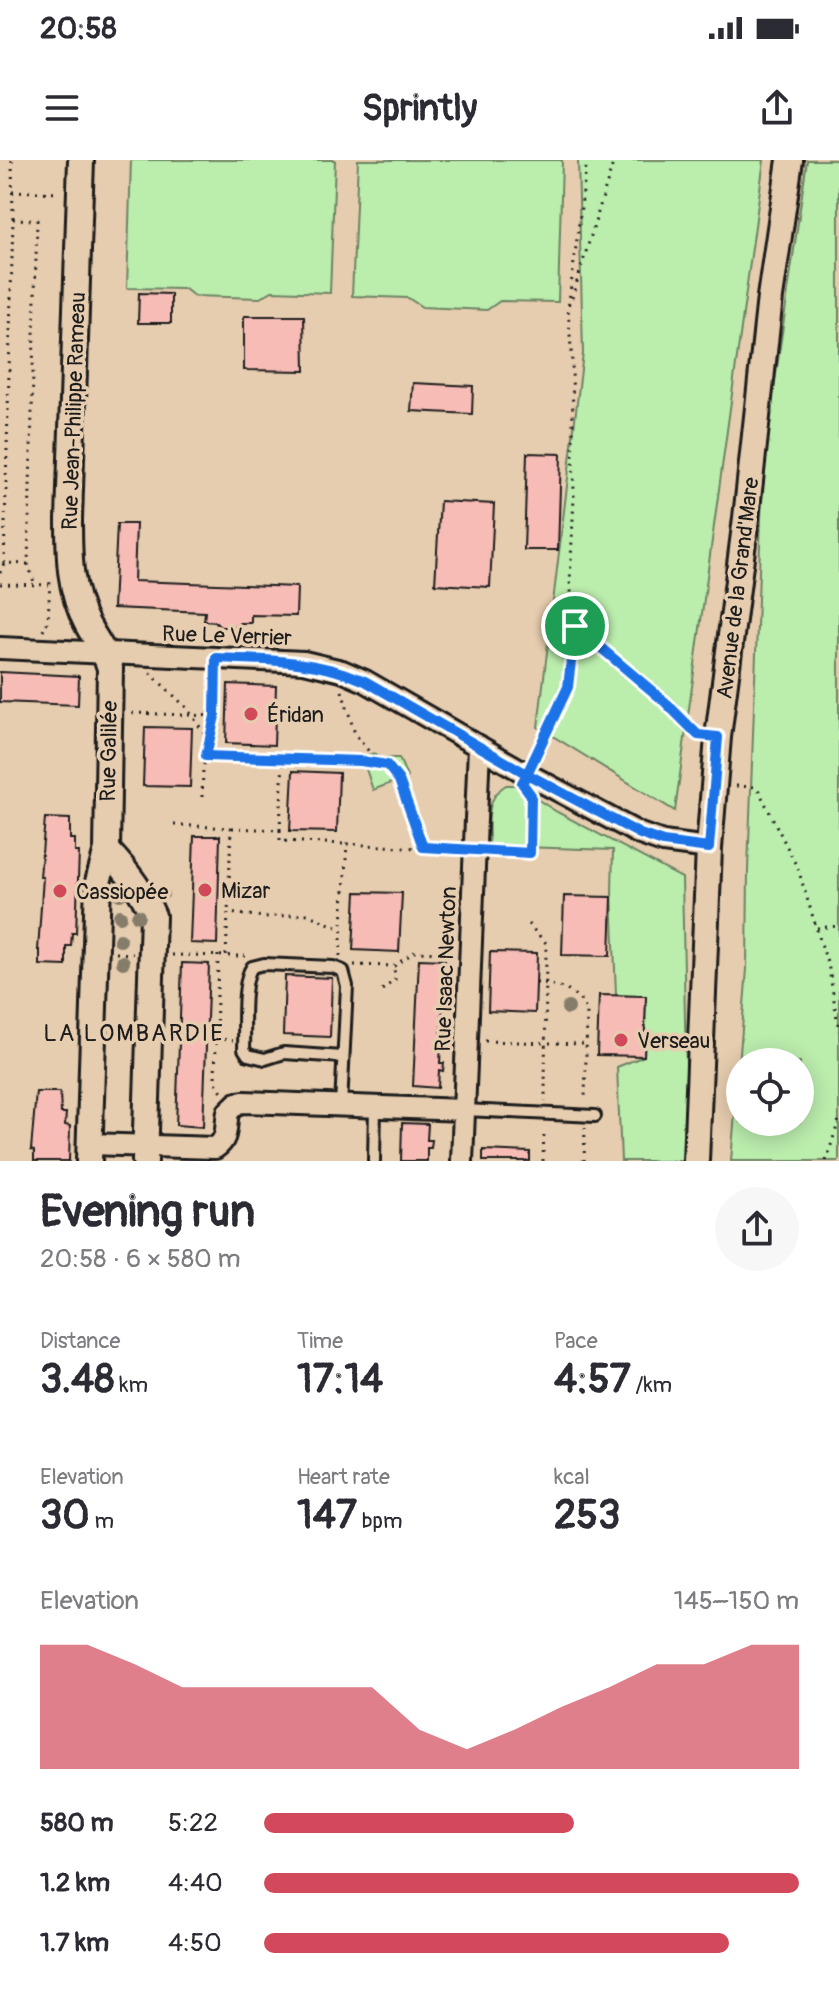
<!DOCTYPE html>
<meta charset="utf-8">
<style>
:root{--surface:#fff;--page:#f7f7f7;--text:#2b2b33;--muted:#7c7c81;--accent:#d1495b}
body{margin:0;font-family:Pangolin,sans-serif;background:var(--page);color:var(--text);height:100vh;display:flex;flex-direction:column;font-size:30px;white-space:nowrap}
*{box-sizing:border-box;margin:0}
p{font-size:26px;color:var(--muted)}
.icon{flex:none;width:44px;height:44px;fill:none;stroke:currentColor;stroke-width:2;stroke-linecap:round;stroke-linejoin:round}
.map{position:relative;height:1001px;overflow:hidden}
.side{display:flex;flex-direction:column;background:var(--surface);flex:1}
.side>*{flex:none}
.fabs{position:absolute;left:726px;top:888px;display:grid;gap:16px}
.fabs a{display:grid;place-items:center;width:88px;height:88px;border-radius:50%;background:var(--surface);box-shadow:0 4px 20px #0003;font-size:40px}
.pin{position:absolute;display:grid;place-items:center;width:68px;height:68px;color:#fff;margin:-34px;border:4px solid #fff;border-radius:50%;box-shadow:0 2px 8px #0007}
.round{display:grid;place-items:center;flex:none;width:84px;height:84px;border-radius:42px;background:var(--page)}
.overview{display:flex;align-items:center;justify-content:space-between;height:136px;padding:0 40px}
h1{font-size:44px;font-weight:700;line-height:60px}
.figures{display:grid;grid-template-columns:repeat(3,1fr);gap:12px;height:136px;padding:8px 40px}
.figures div{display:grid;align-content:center}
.figures b{font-size:40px;font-weight:700}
.figures small{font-size:22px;font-weight:400}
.figures p{font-size:22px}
.chart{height:224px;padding:16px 40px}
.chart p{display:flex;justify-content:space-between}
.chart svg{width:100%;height:144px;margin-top:8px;fill:var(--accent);opacity:.7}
ul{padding:0 40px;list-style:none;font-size:26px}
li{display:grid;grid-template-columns:128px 96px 1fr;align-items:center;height:60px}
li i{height:20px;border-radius:10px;background:var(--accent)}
.status{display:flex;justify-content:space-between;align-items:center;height:56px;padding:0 40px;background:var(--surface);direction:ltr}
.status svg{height:22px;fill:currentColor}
header{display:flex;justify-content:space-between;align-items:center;height:104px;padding:0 40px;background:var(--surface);font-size:36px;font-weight:700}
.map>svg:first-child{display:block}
.green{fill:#bbedad;stroke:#6c8464;stroke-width:2;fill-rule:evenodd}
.building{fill:#f8bcb6;stroke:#1c1c1c;stroke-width:2}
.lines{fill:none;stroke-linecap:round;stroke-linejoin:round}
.service-casing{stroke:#1c1c1c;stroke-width:16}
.minor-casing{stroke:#1c1c1c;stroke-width:26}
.tertiary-casing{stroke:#1c1c1c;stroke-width:30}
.path{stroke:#1c1c1c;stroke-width:3;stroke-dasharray:2 6;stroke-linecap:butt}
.service{stroke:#e7cdaf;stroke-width:10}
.minor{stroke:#e7cdaf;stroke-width:20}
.tertiary{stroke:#e7cdaf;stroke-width:24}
.tree{fill:#857d6a}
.route-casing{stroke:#fff;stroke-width:16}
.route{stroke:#1a73e8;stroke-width:10}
.poi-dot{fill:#d1495b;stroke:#e7cdaf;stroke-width:3}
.labels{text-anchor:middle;stroke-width:7;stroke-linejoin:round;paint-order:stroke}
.street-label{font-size:22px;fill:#1c1c1c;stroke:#e7cdaf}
.poi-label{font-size:22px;fill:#1c1c1c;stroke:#e7cdaf;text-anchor:start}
.neighbourhood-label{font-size:24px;letter-spacing:2px;fill:#1c1c1c;stroke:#e7cdaf}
</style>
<div class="status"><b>20:58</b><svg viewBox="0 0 49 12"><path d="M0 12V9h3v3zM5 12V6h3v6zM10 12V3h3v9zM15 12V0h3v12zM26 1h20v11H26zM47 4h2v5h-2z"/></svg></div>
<header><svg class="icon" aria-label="menu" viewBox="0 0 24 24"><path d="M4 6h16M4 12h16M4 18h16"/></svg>Sprintly<svg class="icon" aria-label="share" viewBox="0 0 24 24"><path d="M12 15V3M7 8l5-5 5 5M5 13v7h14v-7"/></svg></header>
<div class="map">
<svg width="839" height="1001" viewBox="0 0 839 1001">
<rect width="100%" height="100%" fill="#e7cdaf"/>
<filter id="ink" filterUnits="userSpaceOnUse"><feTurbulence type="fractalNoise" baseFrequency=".0125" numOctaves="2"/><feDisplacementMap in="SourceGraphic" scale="16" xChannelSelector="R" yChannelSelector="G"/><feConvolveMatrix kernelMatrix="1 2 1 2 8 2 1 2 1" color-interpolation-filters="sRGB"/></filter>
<g filter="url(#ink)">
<path class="green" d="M 131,0 L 335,0 L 330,133 L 272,131 L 260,138 L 194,136 L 185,129 L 127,128 Z
M 358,0 L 562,0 L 558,142 L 500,141 L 487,150 L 422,147 L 408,138 L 352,136 Z
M 578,0 L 764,0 L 675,651 L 538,567 L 583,193 Z
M 807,0 L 839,0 L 839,1001 L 731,1001 L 747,809 L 748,710 L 763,304 ZM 740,902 L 800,902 L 800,962 L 740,962 Z
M 374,593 L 380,598 L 399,598 L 407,617 L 373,630 L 362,597 Z
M 506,625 L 515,625 L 557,652 L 682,718 L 688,1001 L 621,1001 L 617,907 L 644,896 L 646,837 L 616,835 L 612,732 L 613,690 L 489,686 C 489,664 484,638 506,625 Z"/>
<path class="building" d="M 139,133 L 171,134 L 171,163 L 138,163 Z
M 244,156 L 304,156 L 305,211 L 244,210 Z
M 413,223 L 473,226 L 472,254 L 411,251 Z
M 527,293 L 561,294 L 558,390 L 524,390 Z
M 440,341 L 494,344 L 490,427 L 435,424 Z
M 117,364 L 136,364 L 134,421 L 297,427 L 296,456 L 251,455 L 251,463 L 240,463 L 235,467 L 220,467 L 215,462 L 204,461 L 205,452 L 113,448 Z
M 0,512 L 79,516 L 78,545 L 0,542 Z
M 228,524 L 276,526 L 274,585 L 226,583 Z
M 145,567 L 192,568 L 190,627 L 143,626 Z
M 293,611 L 339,613 L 337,672 L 290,671 Z
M 45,658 L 70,659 L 70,679 L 75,679 L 75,692 L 79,692 L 76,773 L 72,773 L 71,786 L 66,786 L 66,806 L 40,805 L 40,790 L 38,790 L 43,717 L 40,717 Z
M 194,676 L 220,676 L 217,784 L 190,783 Z
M 356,732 L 402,733 L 399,792 L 353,790 Z
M 564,736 L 612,737 L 610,796 L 562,795 Z
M 490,792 L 537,793 L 535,853 L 488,851 Z
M 419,799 L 445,800 L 444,817 L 448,817 L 448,824 L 444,824 L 440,903 L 444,903 L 443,911 L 439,910 L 438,928 L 413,926 Z
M 182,803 L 209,804 L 203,967 L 176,965 Z
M 285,816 L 332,818 L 330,877 L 283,875 Z
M 599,835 L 646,836 L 644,896 L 597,895 Z
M 36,932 L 60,932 L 61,953 L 66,953 L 65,965 L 70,966 L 69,1001 L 34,1001 L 34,991 L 31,990 Z
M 402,963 L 428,964 L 427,980 L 432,980 L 431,988 L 427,988 L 427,1001 L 401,1001 Z
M 483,990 L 530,992 L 530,1001 L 483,1001 Z"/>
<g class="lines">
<defs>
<path id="service" d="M 341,946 L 347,826 L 343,811 L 333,807 L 264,804 L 252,807 C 241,823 245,869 244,889 L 248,895 L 265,899 L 284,893 L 343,897
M 464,950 L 595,956
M 374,1001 L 375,947"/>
<path id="minor" d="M 0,488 L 304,502 L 342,511 L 365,521 L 527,614 L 640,674 L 663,682 L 709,688
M 90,984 L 215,988 C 229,979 225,967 228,952 L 237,943 L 244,942 L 464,950
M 462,1001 L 479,586"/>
<path id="tertiary" d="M 81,0 L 69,359 C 69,396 69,430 87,464 C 95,479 105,491 110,508 L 107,690 L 98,722 L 89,1001
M 107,690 C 126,710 142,730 153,756 L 145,1001
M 696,1001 L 709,688 L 718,577 L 746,358 L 770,137 L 790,0"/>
</defs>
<use href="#service" class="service-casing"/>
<use href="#minor" class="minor-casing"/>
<use href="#tertiary" class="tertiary-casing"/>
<path class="path" d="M 12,0 L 13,59
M 587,0 L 568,149 L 572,201 L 574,337 L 570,422 L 575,466 L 664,541 L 696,573
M 12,31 L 60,33
M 572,138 L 614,0
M 28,404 L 4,403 L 13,59 L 37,60 L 28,404 L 35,425
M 0,413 L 4,403
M 0,424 L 49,425
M 43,471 L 48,461 L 50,420
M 150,513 L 187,548 L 208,579
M 342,531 L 355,574 L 371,594 L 374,603
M 132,553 L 215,556
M 206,596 L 361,601 L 387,605 L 399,620 L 423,687
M 534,598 L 568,527 L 575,466
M 736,626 L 757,627 L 798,709 L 829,809 L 839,871
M 202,637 L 203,609 L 215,556 L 216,518
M 174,665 L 231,668 L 228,753
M 232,668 L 280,670 L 283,599
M 280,670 L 280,681 L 345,684
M 494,692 L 530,693 L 531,636
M 528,764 L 546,783 L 545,941
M 817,768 L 839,766
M 116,793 L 133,794
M 172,795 L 245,796
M 218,795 L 215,921 L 223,933
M 226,795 L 228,753 L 265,757 L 307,754 L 341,769
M 340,796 L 347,684 L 455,690
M 354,805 L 394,806 L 414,792 L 450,793
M 536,823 C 558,824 579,831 587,852 L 585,941
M 382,830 L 395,820 L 394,806
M 216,879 L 233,880
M 485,881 L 585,884
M 543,1001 L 544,969
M 584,1001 L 585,968
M 826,1001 L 839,960"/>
<use href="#service" class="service"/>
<use href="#minor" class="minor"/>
<use href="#tertiary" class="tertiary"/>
</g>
<g class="tree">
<circle cx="120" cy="734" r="7"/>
<circle cx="162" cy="734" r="7"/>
<circle cx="120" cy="756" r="7"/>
<circle cx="138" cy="756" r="7"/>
<circle cx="120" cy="780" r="7"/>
<circle cx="123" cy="802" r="7"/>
<circle cx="568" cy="848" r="7"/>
</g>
</g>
<g class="lines" filter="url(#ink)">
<defs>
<path id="route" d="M 575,466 L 568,527 L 527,614 L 365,521 C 317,500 268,500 216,498 L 215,556 L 206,596 L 361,601 L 387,605 L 399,620 L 423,687 L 530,693 L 531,635 L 522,623 L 527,614 L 640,674 L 663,682 L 709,688 L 718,577 L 698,575 L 664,541 L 575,466"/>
</defs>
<use href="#route" class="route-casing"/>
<use href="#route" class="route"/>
</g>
<g class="poi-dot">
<circle cx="251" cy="554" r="8"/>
<circle cx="205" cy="730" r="8"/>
<circle cx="60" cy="731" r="8"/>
<circle cx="621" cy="880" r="8"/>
</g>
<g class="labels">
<g class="street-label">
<text transform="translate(73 251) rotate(-88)" y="8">Rue Jean-Philippe Rameau</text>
<text transform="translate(737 428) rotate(-83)" y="8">Avenue de la Grand'Mare</text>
<text transform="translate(227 475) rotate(2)" y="8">Rue Le Verrier</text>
<text transform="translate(108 591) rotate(-89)" y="8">Rue Galilée</text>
<text transform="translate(445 809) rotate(-88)" y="8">Rue Isaac Newton</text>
</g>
<g class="poi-label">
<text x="267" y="562">Éridan</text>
<text x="221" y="738">Mizar</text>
<text x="76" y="739">Cassiopée</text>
<text x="637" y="888">Verseau</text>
</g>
<g class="neighbourhood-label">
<text x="134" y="881">LA LOMBARDIE</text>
</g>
</g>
</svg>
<div class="fabs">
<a><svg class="icon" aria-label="locate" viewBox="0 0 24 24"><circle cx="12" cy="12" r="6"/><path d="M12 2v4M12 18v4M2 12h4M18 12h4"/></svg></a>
</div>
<div class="pin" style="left:575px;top:466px;background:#1e9e55"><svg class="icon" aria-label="arrive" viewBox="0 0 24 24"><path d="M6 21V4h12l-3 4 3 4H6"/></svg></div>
</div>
<section class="side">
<div class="overview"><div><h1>Evening run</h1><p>20:58 · 6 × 580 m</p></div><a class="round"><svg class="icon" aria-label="share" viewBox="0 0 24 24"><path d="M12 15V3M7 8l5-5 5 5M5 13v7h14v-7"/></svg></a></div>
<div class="figures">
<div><p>Distance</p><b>3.48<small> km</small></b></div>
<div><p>Time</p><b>17:14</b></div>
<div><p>Pace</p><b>4:57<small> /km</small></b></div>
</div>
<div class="figures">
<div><p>Elevation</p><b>30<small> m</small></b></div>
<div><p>Heart rate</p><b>147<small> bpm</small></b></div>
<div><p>kcal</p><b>253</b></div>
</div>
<div class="chart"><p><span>Elevation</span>145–150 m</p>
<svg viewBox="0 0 160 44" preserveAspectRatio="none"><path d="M0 44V6L10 6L20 12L30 19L40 19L50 19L60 19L70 19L80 32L90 38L100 32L110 25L120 19L130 12L140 12L150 6L160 6V44z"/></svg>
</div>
<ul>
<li><b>580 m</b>5:22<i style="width:58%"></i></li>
<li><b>1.2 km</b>4:40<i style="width:100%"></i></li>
<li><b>1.7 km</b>4:50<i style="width:87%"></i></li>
</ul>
</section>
